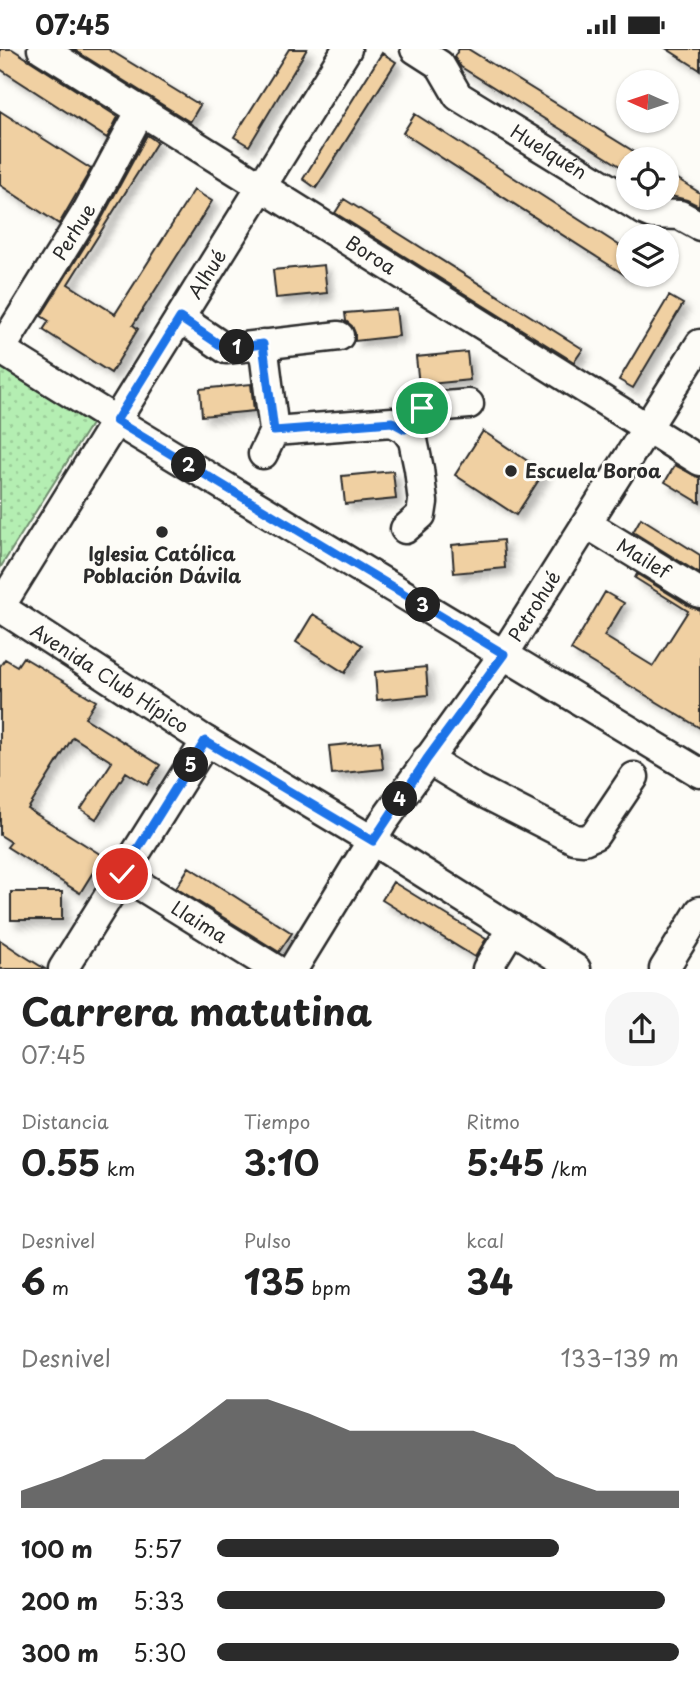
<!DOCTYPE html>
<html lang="es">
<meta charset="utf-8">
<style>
:root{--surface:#fff;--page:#f6f6f6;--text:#222;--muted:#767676;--accent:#2b2b2b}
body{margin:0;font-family:"Playpen Sans",sans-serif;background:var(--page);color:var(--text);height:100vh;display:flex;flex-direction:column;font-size:26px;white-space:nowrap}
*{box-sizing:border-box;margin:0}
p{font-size:23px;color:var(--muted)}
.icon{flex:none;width:38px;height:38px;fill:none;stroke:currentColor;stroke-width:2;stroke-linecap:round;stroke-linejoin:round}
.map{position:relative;height:920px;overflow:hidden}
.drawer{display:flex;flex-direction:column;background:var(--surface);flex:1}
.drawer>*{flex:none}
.needle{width:46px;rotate:273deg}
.fabs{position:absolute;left:616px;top:21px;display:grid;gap:14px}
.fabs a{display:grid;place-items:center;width:63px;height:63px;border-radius:50%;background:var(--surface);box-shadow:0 2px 5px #0004;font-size:35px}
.pin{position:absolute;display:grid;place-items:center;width:60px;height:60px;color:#fff;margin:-30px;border:4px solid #fff;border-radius:50%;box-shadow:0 2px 7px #0007}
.km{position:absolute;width:35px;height:35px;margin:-18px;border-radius:50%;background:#222;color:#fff;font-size:19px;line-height:35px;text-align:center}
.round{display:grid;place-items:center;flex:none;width:74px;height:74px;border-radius:28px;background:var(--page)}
.head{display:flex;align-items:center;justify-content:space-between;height:119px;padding:0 21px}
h1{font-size:38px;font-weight:700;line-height:52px}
.metrics{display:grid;grid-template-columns:repeat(3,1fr);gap:10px;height:119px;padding:7px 21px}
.metrics div{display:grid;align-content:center}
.metrics b{font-size:35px;font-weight:700}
.metrics small{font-size:19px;font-weight:400}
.metrics p{font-size:19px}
.chart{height:196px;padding:14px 21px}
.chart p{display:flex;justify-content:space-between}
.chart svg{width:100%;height:126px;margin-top:7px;fill:var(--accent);opacity:.7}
ul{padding:0 21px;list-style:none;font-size:23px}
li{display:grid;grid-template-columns:112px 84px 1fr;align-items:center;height:52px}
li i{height:18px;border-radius:9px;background:var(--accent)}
.status{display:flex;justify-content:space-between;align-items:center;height:49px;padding:0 35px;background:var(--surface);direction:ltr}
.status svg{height:19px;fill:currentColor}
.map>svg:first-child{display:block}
.park{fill:url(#park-dots);stroke:#708c6e;stroke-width:2}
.building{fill:#f0d0a2;stroke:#2b2b2b;stroke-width:2;filter:url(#shadow)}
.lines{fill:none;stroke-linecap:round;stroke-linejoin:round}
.minor-casing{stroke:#2b2b2b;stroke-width:33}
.minor{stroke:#fdfcf7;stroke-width:28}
.route-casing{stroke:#fff;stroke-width:14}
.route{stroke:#1a73e8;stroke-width:9}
.poi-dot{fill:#2b2b2b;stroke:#fdfcf7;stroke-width:2.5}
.labels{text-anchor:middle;stroke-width:6;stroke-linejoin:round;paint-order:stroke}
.street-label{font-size:19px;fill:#2b2b2b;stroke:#fdfcf7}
.poi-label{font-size:19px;font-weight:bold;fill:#2b2b2b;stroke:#fdfcf7;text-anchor:start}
</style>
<div class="status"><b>07:45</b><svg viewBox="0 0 49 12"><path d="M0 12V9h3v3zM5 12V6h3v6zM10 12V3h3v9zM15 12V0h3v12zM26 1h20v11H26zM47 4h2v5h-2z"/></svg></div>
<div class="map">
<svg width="700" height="920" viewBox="0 0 700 920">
<defs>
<pattern id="park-dots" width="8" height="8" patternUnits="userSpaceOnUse" patternTransform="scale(1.75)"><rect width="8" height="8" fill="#b4eeb2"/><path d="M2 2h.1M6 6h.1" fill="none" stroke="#9bcc99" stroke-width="1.8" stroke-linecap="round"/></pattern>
<filter id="shadow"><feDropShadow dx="6" dy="6" stdDeviation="3.5" flood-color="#0004"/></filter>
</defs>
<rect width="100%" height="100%" fill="#fdfcf7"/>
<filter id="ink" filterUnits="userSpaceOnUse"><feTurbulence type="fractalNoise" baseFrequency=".0143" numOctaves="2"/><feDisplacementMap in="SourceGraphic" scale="14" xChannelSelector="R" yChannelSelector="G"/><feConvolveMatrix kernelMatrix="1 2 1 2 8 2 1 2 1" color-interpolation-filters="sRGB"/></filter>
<g filter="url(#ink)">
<path class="park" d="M 0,317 L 91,375 L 0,519 Z"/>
<path class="building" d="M 0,0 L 12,0 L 118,68 L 107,89 L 0,20 Z
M 73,0 L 108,0 L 200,56 L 190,73 Z
M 289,0 L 307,0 L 249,97 L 234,88 Z
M 459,0 L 468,0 L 646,110 L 628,110 L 628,122 L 461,18 L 454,8 Z
M 667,0 L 700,0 L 700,21 Z
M 382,4 L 396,13 L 316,139 L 303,130 Z
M 0,62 L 91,120 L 59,175 L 0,136 Z
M 415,65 L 628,202 L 628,228 L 403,84 Z
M 147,86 L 157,93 L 68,235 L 115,265 L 194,141 L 212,152 L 133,276 L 138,280 L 111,324 L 43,281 L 49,272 L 41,267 L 101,171 Z
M 667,123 L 700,144 L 699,157 L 687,151 L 667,146 Z
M 344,150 L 583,300 L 574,313 L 335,164 Z
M 324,216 L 327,244 L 276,249 L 273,221 Z
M 669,247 L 683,255 L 633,339 L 619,331 Z
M 396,260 L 399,287 L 355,292 L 355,284 L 352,277 L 346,272 L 345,264 Z
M 467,303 L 470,331 L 419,336 L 416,308 Z
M 251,335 L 254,362 L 202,367 L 200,340 Z
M 483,382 L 544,423 L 516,466 L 455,426 Z
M 675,416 L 700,429 L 700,454 L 665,433 Z
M 393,422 L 396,450 L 345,455 L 342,427 Z
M 641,469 L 700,506 L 700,525 L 633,483 Z
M 503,491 L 505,519 L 454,524 L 452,496 Z
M 637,525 L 691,558 L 700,561 L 700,679 L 571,601 L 605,543 L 624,554 L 604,587 L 653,617 L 688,562 L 635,529 Z
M 313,565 L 362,596 L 345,624 L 296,593 Z
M 23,608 L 96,652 L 85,669 L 160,716 L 147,736 L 126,723 L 96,770 L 81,760 L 112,713 L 73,688 L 28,760 L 103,807 L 80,844 L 7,798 L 11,793 L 0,786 L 0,617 L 5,610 L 17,617 Z
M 426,618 L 428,646 L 377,651 L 375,623 Z
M 380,692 L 383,720 L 332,725 L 329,697 Z
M 189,818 L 292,884 L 279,903 L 176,839 Z
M 393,833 L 486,890 L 475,908 L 382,851 Z
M 11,843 L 62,843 L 62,871 L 11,871 Z
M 0,891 L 21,905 L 45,920 L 0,920 Z"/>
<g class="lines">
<defs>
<g id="minor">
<path id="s1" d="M 42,0 L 700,412"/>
<path id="s2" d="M 347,0 L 0,558 L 206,692 L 373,792 L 576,920"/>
<path id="s3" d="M 415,0 L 440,16 L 458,47 L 645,162 L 652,165 L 680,166 L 700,177"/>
<path d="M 180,269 L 226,300 L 339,287"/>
<path d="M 263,295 L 274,382"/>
<path d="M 0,300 L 116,372 L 700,724"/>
<path id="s4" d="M 1,300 L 87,162 L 141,61"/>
<path d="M 405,380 L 413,364 L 422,359 L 469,355"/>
<path d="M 263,405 L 274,382 L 392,373 L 405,380 L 413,391 L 419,420 L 423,453 L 421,466 L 405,480"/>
<path id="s5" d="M 587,475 L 700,544"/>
<path d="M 427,710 L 476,740 L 574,790 L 584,791 L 595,786 L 634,728"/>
<path id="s6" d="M 122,825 L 275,920"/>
<path d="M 63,920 L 206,692"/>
<path id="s7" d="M 293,920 L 384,772 L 504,605 L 700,295"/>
<path d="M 487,920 L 512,879"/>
<path d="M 664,920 L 700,862"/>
</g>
</defs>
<use href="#minor" class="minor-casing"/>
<use href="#minor" class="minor"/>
</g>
</g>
<g class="lines" filter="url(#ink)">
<defs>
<path id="route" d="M 122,825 L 205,692 L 373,792 L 427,710 L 504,605 L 116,372 L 180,269 L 226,300 L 263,295 L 274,382 L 392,373 L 405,380 L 413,365 L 422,359"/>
</defs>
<use href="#route" class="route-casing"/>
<use href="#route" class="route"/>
</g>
<g class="poi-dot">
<circle cx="511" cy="422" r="7"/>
<circle cx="162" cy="483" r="7"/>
</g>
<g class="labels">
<g class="street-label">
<text dy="7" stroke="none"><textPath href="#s3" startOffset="172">Huelquén</textPath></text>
<text dy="7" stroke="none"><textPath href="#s4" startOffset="138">Perhue</textPath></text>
<text dy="7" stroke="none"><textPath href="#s1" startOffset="388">Boroa</textPath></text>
<text transform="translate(207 225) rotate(-58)" y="7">Alhué</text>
<text dy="7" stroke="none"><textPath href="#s5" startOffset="66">Mailef</textPath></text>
<text dy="7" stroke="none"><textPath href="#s7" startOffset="436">Petrohué</textPath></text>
<text dy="7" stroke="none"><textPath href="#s2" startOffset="788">Avenida Club Hípico</textPath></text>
<text dy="7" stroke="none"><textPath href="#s6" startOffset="91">Llaima</textPath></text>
</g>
<g class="poi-label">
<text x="525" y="429">Escuela Boroa</text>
<text x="162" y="512" text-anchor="middle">Iglesia Católica<tspan x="162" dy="22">Población Dávila</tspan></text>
</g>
</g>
</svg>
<div class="fabs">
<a><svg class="needle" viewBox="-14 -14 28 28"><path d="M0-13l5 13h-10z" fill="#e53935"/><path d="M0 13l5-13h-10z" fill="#767676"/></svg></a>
<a><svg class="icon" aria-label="locate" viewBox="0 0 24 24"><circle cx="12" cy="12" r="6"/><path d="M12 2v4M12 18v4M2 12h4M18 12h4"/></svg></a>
<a><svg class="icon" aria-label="layers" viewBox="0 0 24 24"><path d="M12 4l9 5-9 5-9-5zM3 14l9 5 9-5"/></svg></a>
</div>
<div class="pin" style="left:422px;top:359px;background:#1e9e55"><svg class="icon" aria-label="arrive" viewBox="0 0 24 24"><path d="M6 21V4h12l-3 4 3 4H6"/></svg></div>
<div class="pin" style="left:122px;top:825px;background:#d93025"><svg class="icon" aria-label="check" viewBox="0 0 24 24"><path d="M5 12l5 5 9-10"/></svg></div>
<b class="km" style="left:237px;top:298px">1</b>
<b class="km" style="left:189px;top:416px">2</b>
<b class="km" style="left:423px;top:556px">3</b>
<b class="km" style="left:400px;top:750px">4</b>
<b class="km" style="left:191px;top:716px">5</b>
</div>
<section class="drawer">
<div class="head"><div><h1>Carrera matutina</h1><p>07:45</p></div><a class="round"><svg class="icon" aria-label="share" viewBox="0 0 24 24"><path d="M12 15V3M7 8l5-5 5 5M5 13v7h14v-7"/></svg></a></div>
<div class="metrics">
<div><p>Distancia</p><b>0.55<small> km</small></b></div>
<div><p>Tiempo</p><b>3:10</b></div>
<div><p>Ritmo</p><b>5:45<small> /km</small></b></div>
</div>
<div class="metrics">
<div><p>Desnivel</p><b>6<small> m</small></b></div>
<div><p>Pulso</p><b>135<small> bpm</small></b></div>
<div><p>kcal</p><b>34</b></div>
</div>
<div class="chart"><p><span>Desnivel</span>133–139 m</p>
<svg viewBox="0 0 160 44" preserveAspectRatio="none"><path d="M0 44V38L10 33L20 27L30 27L40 17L50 6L60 6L70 11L80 17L90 17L100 17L110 17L120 22L130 33L140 38L150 38L160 38V44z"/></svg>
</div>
<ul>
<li><b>100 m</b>5:57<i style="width:74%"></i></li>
<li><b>200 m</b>5:33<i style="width:97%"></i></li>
<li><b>300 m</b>5:30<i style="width:100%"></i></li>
</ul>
</section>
